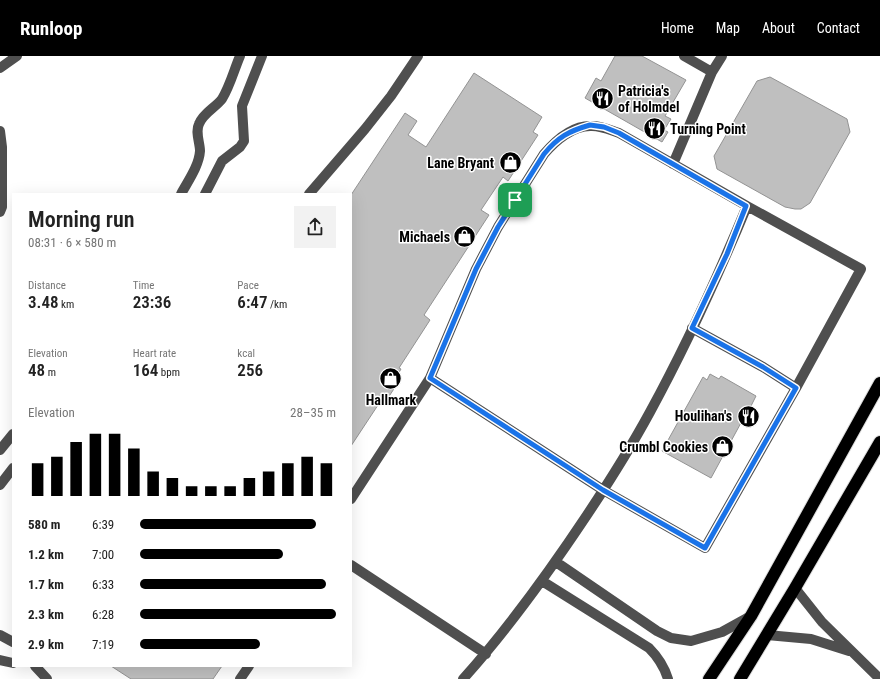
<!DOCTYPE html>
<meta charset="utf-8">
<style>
:root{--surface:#fff;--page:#f2f2f2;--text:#222;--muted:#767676;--accent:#000}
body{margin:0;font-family:"Roboto Condensed",sans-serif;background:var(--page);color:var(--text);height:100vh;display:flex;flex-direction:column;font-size:15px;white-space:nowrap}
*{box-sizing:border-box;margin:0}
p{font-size:13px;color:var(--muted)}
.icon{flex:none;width:22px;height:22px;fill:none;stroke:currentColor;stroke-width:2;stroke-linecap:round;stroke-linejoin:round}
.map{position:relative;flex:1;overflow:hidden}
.panel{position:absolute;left:12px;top:137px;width:340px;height:474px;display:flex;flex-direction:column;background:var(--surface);border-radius:0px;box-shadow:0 4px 16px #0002}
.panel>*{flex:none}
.pin{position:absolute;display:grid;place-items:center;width:34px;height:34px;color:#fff;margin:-17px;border-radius:8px;box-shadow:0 2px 6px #0006}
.round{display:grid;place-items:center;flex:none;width:42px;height:42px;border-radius:0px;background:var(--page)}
.headline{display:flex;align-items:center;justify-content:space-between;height:68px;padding:0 16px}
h1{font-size:22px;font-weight:600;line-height:30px}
.figures{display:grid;grid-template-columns:repeat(3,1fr);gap:6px;height:68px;padding:4px 16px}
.figures div{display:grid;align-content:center}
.figures b{font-size:17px;font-weight:600}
.figures small{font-size:11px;font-weight:400}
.figures p{font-size:11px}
.chart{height:112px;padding:8px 16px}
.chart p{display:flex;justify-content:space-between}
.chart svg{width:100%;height:72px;margin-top:4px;stroke:var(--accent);stroke-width:6}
ul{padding:0 16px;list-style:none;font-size:13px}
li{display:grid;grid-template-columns:64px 48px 1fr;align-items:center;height:30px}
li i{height:10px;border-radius:5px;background:var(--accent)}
header{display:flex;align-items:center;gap:24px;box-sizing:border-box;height:56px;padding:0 20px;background:var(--accent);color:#fff}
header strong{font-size:19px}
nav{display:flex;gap:22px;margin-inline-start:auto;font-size:14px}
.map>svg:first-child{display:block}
.building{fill:#bfbfbf;stroke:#939393}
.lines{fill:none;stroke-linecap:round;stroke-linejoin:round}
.highway-casing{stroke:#dbdbdb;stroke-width:14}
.minor{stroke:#4f4f4f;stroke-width:10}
.highway{stroke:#000;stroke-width:12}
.route-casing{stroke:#fff;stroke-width:8}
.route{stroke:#1a73e8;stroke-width:5}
.labels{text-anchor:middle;stroke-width:3;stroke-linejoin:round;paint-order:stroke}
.poi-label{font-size:14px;font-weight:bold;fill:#000;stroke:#fff;text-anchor:end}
</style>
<header>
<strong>Runloop</strong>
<nav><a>Home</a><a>Map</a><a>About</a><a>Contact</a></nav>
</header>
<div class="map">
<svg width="880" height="623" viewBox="0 0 880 623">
<rect width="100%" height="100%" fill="#fff"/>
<path class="building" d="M 615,0 L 642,0 L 686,24 L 665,60 L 671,63 L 664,74 L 668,76 L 662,86 L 585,42 L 596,22 L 601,25 Z
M 474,17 L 542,61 L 533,76 L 538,79 L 508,125 L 503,121 L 481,154 L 489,159 L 424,259 L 430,264 L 399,312 L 401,313 L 397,320 L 401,322 L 386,345 L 382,343 L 351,390 L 351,139 L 405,57 L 417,65 L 408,79 L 426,91 Z
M 770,21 L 847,63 L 850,76 L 810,147 L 801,153 L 795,153 L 785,151 L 717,113 L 714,100 L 757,25 Z
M 710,318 L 719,323 L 721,320 L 756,340 L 749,354 L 756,358 L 749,369 L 742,365 L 711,422 L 662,395 L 703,321 L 707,324 Z
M 111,610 L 222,610 L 213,623 L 131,623 Z"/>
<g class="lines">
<defs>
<path id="highway" d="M 709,623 L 751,560 L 880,327
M 740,623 L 795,532 L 880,386"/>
</defs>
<use href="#highway" class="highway-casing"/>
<path class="minor" d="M 684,0 L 712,16
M 0,12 L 17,0
M 0,75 L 2,91 L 2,151 L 0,156
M 673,108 L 712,16 L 722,0
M 181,138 C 188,125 199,110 200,95 C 200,87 195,76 199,68 C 203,57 215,52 222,43 C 230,30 234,14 240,0
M 205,138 L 222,105 L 240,91 L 244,85 L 242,50 L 262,0
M 309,138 L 365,73 L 391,40 L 418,0
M 430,322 L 603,434 L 705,492 L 796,332
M 0,394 L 13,378
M 0,429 L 13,412
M 351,443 L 430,322 L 476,213 L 498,171 L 544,98 C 555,85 573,69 592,70 C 602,70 610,74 619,77 L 747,150 L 861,213 L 796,332 L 763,311 L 692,272
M 556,506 L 657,575 L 671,582 L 691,585 L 722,576 L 751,560
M 351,509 L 486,598
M 542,525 L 649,592 C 658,601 664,610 668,623
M 795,532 L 822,566 L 880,623
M 0,579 L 13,586
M 767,579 L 811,583 L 849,595
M 0,604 L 13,607
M 35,610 L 47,623
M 240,623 L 249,610
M 463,623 C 509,572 549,516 587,459 C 609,426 631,391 650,356 C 686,290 718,220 747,150"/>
<use href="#highway" class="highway"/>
</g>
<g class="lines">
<defs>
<path id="route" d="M 590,69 L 604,71 L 619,77 L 746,150 L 727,198 L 692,272 L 763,311 L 796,332 L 705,492 L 603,434 L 430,322 L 476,213 L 498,171 L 544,98 C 558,81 569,75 590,69 Z"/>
</defs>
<use href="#route" class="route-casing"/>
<use href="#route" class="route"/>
</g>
<defs>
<symbol id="restaurant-disc" viewBox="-11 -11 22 22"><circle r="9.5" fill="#000" stroke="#fff"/><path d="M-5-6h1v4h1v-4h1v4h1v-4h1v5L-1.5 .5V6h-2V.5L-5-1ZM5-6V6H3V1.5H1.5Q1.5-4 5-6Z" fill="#fff"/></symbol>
<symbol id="shop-disc" viewBox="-11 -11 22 22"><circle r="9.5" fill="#000" stroke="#fff"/><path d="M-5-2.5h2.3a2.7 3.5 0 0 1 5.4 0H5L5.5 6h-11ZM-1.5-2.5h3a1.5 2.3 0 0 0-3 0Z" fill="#fff"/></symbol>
</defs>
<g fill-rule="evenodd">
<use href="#restaurant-disc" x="590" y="30" width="25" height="25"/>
<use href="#restaurant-disc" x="642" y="60" width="25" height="25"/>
<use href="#shop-disc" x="498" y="94" width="25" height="25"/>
<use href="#shop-disc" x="452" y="168" width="25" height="25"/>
<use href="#shop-disc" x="378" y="310" width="25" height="25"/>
<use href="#restaurant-disc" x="736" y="348" width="25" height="25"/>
<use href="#shop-disc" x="710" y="378" width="25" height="25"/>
</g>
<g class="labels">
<g class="poi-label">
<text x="618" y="40" text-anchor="start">Patricia's<tspan x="618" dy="16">of Holmdel</tspan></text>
<text x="670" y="78" text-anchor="start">Turning Point</text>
<text x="494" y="112">Lane Bryant</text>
<text x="450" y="186">Michaels</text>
<text x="391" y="349" text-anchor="middle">Hallmark</text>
<text x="732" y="365">Houlihan's</text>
<text x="708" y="396">Crumbl Cookies</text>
</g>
</g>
</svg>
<div class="pin" style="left:515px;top:144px;background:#1e9e55"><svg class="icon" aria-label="arrive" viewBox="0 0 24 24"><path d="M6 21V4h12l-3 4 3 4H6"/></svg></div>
<section class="panel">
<div class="headline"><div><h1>Morning run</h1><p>08:31 · 6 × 580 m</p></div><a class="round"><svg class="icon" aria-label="share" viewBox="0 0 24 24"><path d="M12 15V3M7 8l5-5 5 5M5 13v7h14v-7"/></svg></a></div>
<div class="figures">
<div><p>Distance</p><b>3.48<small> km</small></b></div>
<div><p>Time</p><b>23:36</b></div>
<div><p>Pace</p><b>6:47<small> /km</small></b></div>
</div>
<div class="figures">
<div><p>Elevation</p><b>48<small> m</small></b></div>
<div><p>Heart rate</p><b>164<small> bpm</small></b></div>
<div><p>kcal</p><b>256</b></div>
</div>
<div class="chart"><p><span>Elevation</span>28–35 m</p>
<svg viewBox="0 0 160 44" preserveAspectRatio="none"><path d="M5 44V24M15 44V20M25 44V11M35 44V6M45 44V6M55 44V15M65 44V29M75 44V33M85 44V38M95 44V38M105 44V38M115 44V33M125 44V29M135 44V24M145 44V20M155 44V24"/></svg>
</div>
<ul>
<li><b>580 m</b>6:39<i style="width:90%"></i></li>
<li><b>1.2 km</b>7:00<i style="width:73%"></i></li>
<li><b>1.7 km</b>6:33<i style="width:95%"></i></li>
<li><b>2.3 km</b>6:28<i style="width:100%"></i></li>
<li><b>2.9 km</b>7:19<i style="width:61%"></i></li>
</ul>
</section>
</div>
